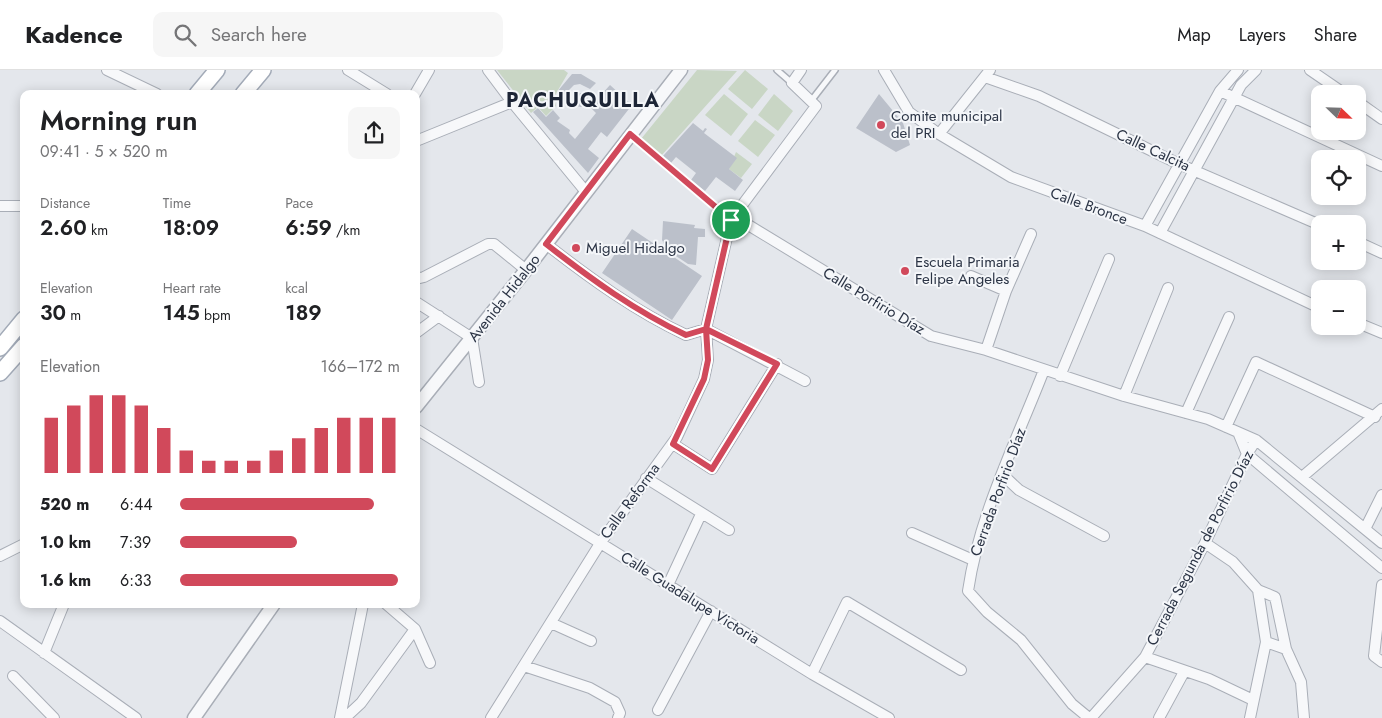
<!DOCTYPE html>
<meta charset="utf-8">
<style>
:root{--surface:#fff;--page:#f6f6f6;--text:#202124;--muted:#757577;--line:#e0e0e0;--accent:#d1495b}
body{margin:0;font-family:Jost,sans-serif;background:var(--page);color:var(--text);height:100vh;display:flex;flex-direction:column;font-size:19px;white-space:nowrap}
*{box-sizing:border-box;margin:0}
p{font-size:16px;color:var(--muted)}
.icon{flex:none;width:28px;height:28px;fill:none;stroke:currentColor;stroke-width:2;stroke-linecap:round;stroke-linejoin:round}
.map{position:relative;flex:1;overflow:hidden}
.panel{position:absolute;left:20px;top:20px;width:400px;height:518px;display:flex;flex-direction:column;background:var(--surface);border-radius:10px;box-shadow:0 2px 12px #0003}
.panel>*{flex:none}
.needle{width:32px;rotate:113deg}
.buttons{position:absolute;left:1311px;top:15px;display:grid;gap:10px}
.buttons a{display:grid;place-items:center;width:55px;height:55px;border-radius:10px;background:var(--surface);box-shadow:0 2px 12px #0003;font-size:25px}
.pin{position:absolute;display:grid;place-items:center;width:42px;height:42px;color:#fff;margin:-21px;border:2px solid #fff;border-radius:50%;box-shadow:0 1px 5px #0007}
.round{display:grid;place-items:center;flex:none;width:52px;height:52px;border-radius:10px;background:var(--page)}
.overview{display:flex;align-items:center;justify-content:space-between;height:85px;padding:0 20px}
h1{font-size:28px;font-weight:600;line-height:38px}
.stats{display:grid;grid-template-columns:repeat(3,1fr);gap:8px;height:85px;padding:5px 20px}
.stats div{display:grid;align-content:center}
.stats b{font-size:21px;font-weight:600}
.stats small{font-size:14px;font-weight:400}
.stats p{font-size:14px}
.chart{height:140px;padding:10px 20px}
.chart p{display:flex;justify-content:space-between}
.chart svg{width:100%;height:90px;margin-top:5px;stroke:var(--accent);stroke-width:6}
ul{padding:0 20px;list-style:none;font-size:16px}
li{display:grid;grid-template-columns:80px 60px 1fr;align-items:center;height:38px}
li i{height:12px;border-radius:6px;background:var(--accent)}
header{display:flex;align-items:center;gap:30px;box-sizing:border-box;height:70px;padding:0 25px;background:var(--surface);border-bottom:1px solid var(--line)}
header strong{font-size:24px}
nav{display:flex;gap:28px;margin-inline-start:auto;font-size:18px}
.search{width:350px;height:45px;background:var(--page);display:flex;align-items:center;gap:12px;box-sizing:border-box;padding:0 18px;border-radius:10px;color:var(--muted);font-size:19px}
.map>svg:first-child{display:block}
.green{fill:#c9d6c5}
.building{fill:#bbc0ca}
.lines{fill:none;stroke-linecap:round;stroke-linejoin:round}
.service-casing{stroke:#a9aeb7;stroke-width:8}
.pedestrian-casing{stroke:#a9aeb7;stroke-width:9}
.minor-casing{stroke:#a9aeb7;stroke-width:12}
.tertiary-casing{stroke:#a9aeb7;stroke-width:15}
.primary-casing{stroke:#a3abb8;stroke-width:18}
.service{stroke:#f7f8fa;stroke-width:5}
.pedestrian{stroke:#f7f8fa;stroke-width:7}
.minor{stroke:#f7f8fa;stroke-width:10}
.tertiary{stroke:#f7f8fa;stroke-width:12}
.primary{stroke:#fff;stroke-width:15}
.route-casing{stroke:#fff;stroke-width:10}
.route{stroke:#d1495b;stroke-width:6}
.poi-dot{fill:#d1495b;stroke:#f4f6f9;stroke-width:2}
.labels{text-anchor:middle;stroke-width:4;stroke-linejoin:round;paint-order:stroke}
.poi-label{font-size:15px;fill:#2b3445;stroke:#f4f6f9;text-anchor:start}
.street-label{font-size:15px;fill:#2b3445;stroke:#f4f6f9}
.district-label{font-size:20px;font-weight:bold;letter-spacing:1px;fill:#1d2536;stroke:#f4f6f9}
</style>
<header>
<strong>Kadence</strong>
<div class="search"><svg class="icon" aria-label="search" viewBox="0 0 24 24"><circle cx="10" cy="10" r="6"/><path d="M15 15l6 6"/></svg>Search here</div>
<nav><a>Map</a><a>Layers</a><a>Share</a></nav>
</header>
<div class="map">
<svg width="1382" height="648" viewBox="0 0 1382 648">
<rect width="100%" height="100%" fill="#e4e7ec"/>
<path class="green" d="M 497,0 L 564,0 L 568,3 L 554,27 L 556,36 L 546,46 L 538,37 L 531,43 Z
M 697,0 L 737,1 L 661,86 L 641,69 Z
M 745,0 L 768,19 L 752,39 L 728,19 Z
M 724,24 L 748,44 L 731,66 L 705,45 Z
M 774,24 L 793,41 L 778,61 L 758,45 Z
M 755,50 L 775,65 L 758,87 L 738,71 Z
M 736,82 L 752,94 L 741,108 L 729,99 Z"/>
<path class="building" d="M 572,4 L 581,4 L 596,13 L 590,19 L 580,14 L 574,15 L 569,20 L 568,31 L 560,32 L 557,22 Z
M 610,15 L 632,35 L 607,67 L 601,62 L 588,79 L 599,88 L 588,103 L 533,42 L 538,38 L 546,47 L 553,40 L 560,48 L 557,51 L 570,60 L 569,63 L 575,69 L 596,43 L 590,37 Z
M574 30a7 7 0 1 1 14 0a7 7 0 1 1-14 0Z
M 879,24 L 903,53 L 910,75 L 896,82 L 856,58 Z
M 693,53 L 703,61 L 705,58 L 707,59 L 704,63 L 737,88 L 729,99 L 743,110 L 735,121 L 716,107 L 705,121 L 691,110 L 696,103 L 676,87 L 671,93 L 663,86 Z
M 663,151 L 695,155 L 694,158 L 705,159 L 705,167 L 698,167 L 696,195 L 688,194 L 667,180 L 662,170 Z
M 632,159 L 702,206 L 672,250 L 602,203 Z"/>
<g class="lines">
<defs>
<path id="service" d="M 777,0 L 792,13
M 811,31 L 835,0"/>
<path id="pedestrian" d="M 630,64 L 731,150"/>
<path id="minor" d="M 107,0 L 157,24
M 348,0 L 387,24
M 488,0 L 512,32 L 586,122
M 884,0 L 909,42 L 939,64 L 1011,107 L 1145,156 L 1320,238
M 1310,0 L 1345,24
M 985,7 L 1039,26 L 1179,94 L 1320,155
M 1220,21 L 1382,96
M 415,24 L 429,0
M 1358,32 L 1382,49
M 939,64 L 990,0
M 416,71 L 512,32
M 0,136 L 24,136
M 731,150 L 745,153 L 931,266 L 986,280 L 1124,326 L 1208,349 L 1256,370 L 1382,473
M 1145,156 L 1220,21 L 1238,0
M 1160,163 L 1241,15 L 1256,0
M 1358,172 L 1382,183
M 546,174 C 591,209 635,241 686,265 L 706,259 L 805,311
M 971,206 L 1006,221
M 416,209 L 424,207 L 488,174 L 494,174 L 526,200
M 416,232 L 472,268 L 479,312
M 1358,253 L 1382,263
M 416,263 L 439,246
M 986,280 L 1006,221 L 1031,164
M 1044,300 C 1016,372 979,445 968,521 L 987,542 L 1021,570 L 1072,634 L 1089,648
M 1060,306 L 1109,189
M 1124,326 L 1168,218
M 1186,343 L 1229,247
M 1226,357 L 1256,292 L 1375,347
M 416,359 L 812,604 L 889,648
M 1238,362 L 1247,384 L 1382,498
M 673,374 L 712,399 L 777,294
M 1003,405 L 1019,420 L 1104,466
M 1302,407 L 1382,339
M 646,408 L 729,460
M 1365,459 L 1382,425
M 912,463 L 973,490
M 1205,473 L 1233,492 L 1258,520 L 1275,527 L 1286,579 L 1301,612 L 1304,648
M 0,486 L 24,474
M 668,515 L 701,444
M 1382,515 L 1374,586 L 1382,592
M 386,534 L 415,559 L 430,593
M 0,551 L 136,648
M 551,553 L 591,571
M 1266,572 L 1286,579
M 44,583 L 64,534
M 1145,587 L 1209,609 L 1253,630
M 524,596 L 590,618 L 615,632 L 620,643 L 618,648
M 812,604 L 847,532 L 961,600
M 13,606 L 54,648
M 658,640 L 711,541
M 340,648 L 363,534
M 345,648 L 361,633 L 415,559
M 491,648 L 601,472 L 677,367 L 704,309 L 708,290 L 706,259 L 731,150 L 816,36 L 792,13 L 801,0
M 1091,648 L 1145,587 L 1205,473 L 1247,384 L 1256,370
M 1159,648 L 1184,602
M 1250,648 L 1266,572 L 1258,520"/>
<path id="tertiary" d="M 416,337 L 526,200 L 681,0
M 194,648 L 274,534"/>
<path id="primary" d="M 197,24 L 217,0
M 243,24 L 263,0
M 0,278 L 24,249
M 0,303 L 24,276"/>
</defs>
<use href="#service" class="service-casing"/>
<use href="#pedestrian" class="pedestrian-casing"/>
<use href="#minor" class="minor-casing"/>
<use href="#tertiary" class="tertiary-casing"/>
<use href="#primary" class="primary-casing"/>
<use href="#service" class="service"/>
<use href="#pedestrian" class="pedestrian"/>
<use href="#minor" class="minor"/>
<use href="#tertiary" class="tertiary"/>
<use href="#primary" class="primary"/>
</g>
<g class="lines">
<defs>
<path id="route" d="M 731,150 L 706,259 L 708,290 L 704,309 L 673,374 L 712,399 L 777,294 L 706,259 L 686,265 C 635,241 591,209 546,174 L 630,64 L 731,150"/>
</defs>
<use href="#route" class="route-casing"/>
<use href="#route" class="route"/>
</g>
<g class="poi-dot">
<circle cx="881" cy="55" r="5"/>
<circle cx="576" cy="178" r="5"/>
<circle cx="905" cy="201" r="5"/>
</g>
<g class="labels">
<g class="poi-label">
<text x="891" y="51">Comite municipal<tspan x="891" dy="17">del PRI</tspan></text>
<text x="586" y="183">Miguel Hidalgo</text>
<text x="915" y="197">Escuela Primaria<tspan x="915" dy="17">Felipe Angeles</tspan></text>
</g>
<g class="street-label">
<text transform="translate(1153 80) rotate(25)" y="5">Calle Calcita</text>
<text transform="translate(1089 136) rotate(20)" y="5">Calle Bronce</text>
<text transform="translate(504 228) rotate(-52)" y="5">Avenida Hidalgo</text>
<text transform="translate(874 231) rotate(31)" y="5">Calle Porfirio Díaz</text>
<text transform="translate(998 422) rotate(-70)" y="5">Cerrada Porfirio Díaz</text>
<text transform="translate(630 431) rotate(-54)" y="5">Calle Reforma</text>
<text transform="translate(1200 478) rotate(-63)" y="5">Cerrada Segunda de Porfirio Díaz</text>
<text transform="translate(690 528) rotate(32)" y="5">Calle Guadalupe Victoria</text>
</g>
<g class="district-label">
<text x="583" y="37">PACHUQUILLA</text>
</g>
</g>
</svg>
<div class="buttons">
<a><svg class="needle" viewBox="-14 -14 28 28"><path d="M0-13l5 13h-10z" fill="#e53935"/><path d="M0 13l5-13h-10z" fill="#757577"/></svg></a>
<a><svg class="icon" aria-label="locate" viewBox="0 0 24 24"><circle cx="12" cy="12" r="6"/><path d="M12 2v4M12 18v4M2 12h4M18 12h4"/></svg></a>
<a>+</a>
<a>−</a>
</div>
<div class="pin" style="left:731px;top:150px;background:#1e9e55"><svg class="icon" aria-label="arrive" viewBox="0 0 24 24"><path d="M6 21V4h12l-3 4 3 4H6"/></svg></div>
<section class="panel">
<div class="overview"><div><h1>Morning run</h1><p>09:41 · 5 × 520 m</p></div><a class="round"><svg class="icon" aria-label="share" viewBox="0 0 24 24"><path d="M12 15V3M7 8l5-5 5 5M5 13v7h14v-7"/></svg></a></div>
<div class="stats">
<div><p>Distance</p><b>2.60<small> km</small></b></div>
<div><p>Time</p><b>18:09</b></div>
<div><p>Pace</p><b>6:59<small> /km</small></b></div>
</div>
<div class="stats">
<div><p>Elevation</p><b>30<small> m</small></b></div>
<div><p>Heart rate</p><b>145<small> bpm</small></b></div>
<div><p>kcal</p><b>189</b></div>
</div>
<div class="chart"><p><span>Elevation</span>166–172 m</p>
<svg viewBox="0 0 160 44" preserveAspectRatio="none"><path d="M5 44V17M15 44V11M25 44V6M35 44V6M45 44V11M55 44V22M65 44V33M75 44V38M85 44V38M95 44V38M105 44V33M115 44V27M125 44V22M135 44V17M145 44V17M155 44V17"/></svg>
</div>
<ul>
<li><b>520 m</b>6:44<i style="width:88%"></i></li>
<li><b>1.0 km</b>7:39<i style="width:53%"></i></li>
<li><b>1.6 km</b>6:33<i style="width:99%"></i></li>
</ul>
</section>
</div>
